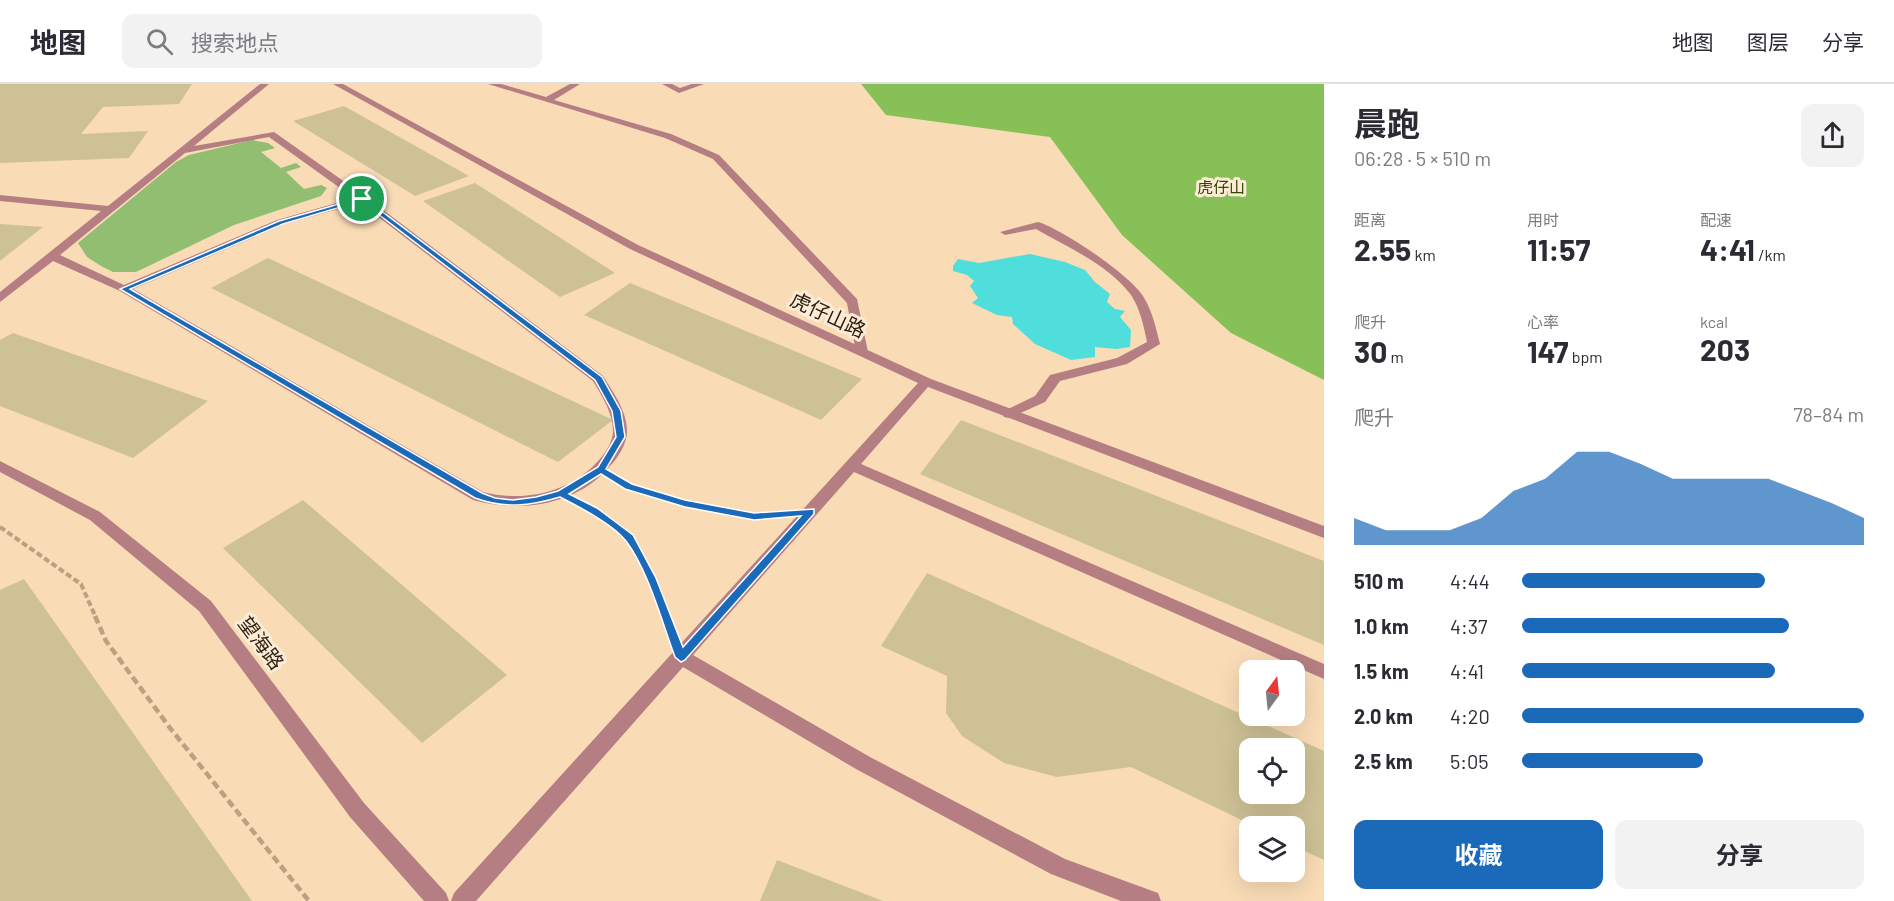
<!DOCTYPE html>
<html lang="zh">
<meta charset="utf-8">
<style>
:root{--surface:#fff;--page:#f2f2f3;--text:#2b2b33;--muted:#7c7c81;--line:#e1e1e2;--accent:#1b6ab9}
body{margin:0;font-family:Barlow,"Noto Sans SC",sans-serif;background:var(--page);color:var(--text);height:100vh;display:flex;flex-direction:column;font-size:22px;white-space:nowrap}
*{box-sizing:border-box;margin:0}
p{font-size:20px;color:var(--muted)}
.icon{flex:none;width:33px;height:33px;fill:none;stroke:currentColor;stroke-width:2;stroke-linecap:round;stroke-linejoin:round}
.map{position:relative;flex:1;overflow:hidden}
.panel{display:flex;flex-direction:column;background:var(--surface);width:570px}
.panel>*{flex:none}
.needle{width:39px;rotate:15deg}
.tools{position:absolute;left:1239px;top:576px;display:grid;gap:12px}
.tools a{display:grid;place-items:center;width:66px;height:66px;border-radius:12px;background:var(--surface);box-shadow:0 6px 24px #0002;font-size:30px}
.pin{position:absolute;display:grid;place-items:center;width:51px;height:51px;color:#fff;margin:-26px;border:3px solid #fff;border-radius:50%;box-shadow:0 2px 6px #0007}
.round{display:grid;place-items:center;flex:none;width:63px;height:63px;border-radius:12px;background:var(--page)}
.overview{display:flex;align-items:center;justify-content:space-between;height:102px;padding:0 30px}
h1{font-size:33px;font-weight:700;line-height:45px}
.figures{display:grid;grid-template-columns:repeat(3,1fr);gap:9px;height:102px;padding:6px 30px}
.figures div{display:grid;align-content:center}
.figures b{font-size:30px;font-weight:700}
.figures small{font-size:16px;font-weight:400}
.figures p{font-size:16px}
.chart{height:168px;padding:12px 30px}
.chart p{display:flex;justify-content:space-between}
.chart svg{width:100%;height:108px;margin-top:6px;fill:var(--accent);opacity:.7}
.cta{display:flex;gap:12px;margin-top:auto;padding:12px 30px}
.cta a{flex:1;height:69px;border-radius:12px;background:var(--accent);color:#fff;font-size:24px;font-weight:700;line-height:69px;text-align:center}
.cta a+a{background:var(--page);color:var(--text)}
ul{padding:0 30px;list-style:none;font-size:20px}
li{display:grid;grid-template-columns:96px 72px 1fr;align-items:center;height:45px}
li i{height:15px;border-radius:8px;background:var(--accent)}
header{display:flex;align-items:center;gap:36px;box-sizing:border-box;height:84px;padding:0 30px;background:var(--surface);border-bottom:2px solid var(--line)}
header strong{font-size:28px}
nav{display:flex;gap:33px;margin-inline-start:auto;font-size:21px}
.search{width:420px;height:54px;background:var(--page);display:flex;align-items:center;gap:15px;box-sizing:border-box;padding:0 21px;border-radius:12px;color:var(--muted);font-size:22px}
main{display:flex;flex:1;min-height:0}
.map>svg:first-child{display:block}
.green{fill:#92be72}
.forest{fill:#86c056}
.water{fill:#4fdedb}
.building{fill:#cec196;fill-rule:evenodd}
.lines{fill:none;stroke-linecap:round;stroke-linejoin:round}
.path-far1{stroke:#baa183;stroke-width:4;stroke-dasharray:6 3;stroke-linecap:butt}
.path{stroke:#baa183;stroke-width:4.5;stroke-dasharray:8 4;stroke-linecap:butt}
.service{fill:#b57e83;fill-rule:evenodd}
.minor{fill:#b57e83;fill-rule:evenodd}
.route{fill:#1b6ab9;stroke:#fff;stroke-width:1.5;fill-rule:evenodd}
.labels{text-anchor:middle;stroke-width:6;stroke-linejoin:round;paint-order:stroke}
.far-park-label{font-size:16px;fill:#2a4d00;stroke:#fdebd5}
.street-label{font-size:20px;fill:#291e10;stroke:#fdebd5}
</style>
<header>
<strong>地图</strong>
<div class="search"><svg class="icon" aria-label="search" viewBox="0 0 24 24"><circle cx="10" cy="10" r="6"/><path d="M15 15l6 6"/></svg>搜索地点</div>
<nav><a>地图</a><a>图层</a><a>分享</a></nav>
</header>
<main>
<div class="map">
<svg width="1324" height="817" viewBox="0 0 1324 817">
<rect width="100%" height="100%" fill="#f9dbb6"/>
<path class="green" d="M 252,56 L 268,59 L 275,64 L 261,68 L 281,84 L 296,79 L 301,83 L 286,88 L 304,105 L 321,101 L 327,104 L 321,112 L 234,141 L 136,188 L 113,188 L 101,182 L 87,173 L 78,159 L 176,78 L 189,71 Z"/>
<path class="forest" d="M 861,0 L 1324,0 L 1324,296 L 1231,249 L 1122,151 L 1050,53 L 886,31 Z"/>
<path class="water" d="M 1030,170 L 1065,178 L 1085,186 L 1095,198 L 1110,210 L 1107,218 L 1115,225 L 1125,227 L 1120,233 L 1131,246 L 1130,263 L 1116,265 L 1095,263 L 1095,273 L 1071,276 L 1035,260 L 1013,240 L 1012,233 L 997,231 L 972,219 L 978,214 L 970,202 L 974,197 L 967,191 L 953,187 L 953,182 L 958,175 L 979,179 Z"/>
<path class="building" d="M 0,0 L 192,0 L 179,20 L 103,23 L 81,50 L 148,47 L 129,74 L 0,79 Z
M 344,22 L 469,92 L 415,112 L 293,37 Z
M 475,99 L 615,189 L 560,213 L 423,117 Z
M 0,140 L 43,143 L 0,177 Z
M 268,174 L 613,336 L 558,378 L 211,204 Z
M 630,199 L 862,295 L 821,336 L 584,231 Z
M 13,249 L 208,317 L 133,374 L 0,322 L 0,256 Z
M 961,336 L 1324,477 L 1324,561 L 920,390 Z
M 303,416 L 507,591 L 422,659 L 223,464 Z
M 927,489 L 1324,667 L 1324,776 L 1294,762 L 1294,742 L 1254,742 L 1131,683 L 1057,693 L 1004,679 L 962,652 L 946,629 L 947,592 L 881,562 ZM 1250,664 L 1294,664 L 1294,710 L 1250,710 Z
M 24,495 L 252,817 L 0,817 L 0,506 Z
M 777,776 L 883,817 L 760,817 Z"/>
<g class="lines">
<path class="path-far1" d="M 620,397 C 667,420 723,431 775,431
M 586,423 L 629,454 L 651,494 L 665,534
M 0,443 L 81,500 L 96,534"/>
<path class="path" d="M 95,532 L 106,557 L 170,644 L 309,817
M 665,532 L 670,546"/>
<path class="service" d="M 488,0 L 501,0 L 546,13 L 570,0 L 580,0 L 554,16 L 671,50 L 719,71 L 857,215 L 868,268 L 866,271 L 858,271 L 856,268 L 847,219 L 713,75 L 665,54 Z
M 662,0 L 672,0 L 680,4 L 692,0 L 704,0 L 679,9 Z
M 1038,138 C 1062,145 1130,191 1143,212 C 1152,226 1156,244 1160,260 L 1127,280 L 1060,297 L 1045,318 L 1009,334 L 1004,333 L 1002,330 L 1004,327 L 1035,312 L 1050,291 L 1117,274 L 1147,258 C 1144,243 1140,224 1131,211 C 1109,181 1067,163 1036,145 L 1005,151 L 1000,148 Z"/>
<path class="minor" d="M 260,0 L 269,0 L 194,62 L 274,48 L 366,113 L 603,292 C 613,308 627,327 627,347 C 627,360 618,374 609,383 C 576,422 519,429 473,416 L 120,207 L 53,177 L 0,218 L 0,208 L 101,127 L 0,117 L 0,111 L 108,122 ZM 269,53 L 354,114 L 277,136 L 124,201 L 60,171 L 185,69 ZM 360,119 L 593,297 C 602,312 614,331 613,349 C 612,359 605,370 598,377 C 569,410 523,418 483,408 L 133,205 L 285,140 Z
M 333,0 L 343,0 L 638,161 L 931,295 L 1324,442 L 1324,454 L 928,303 L 861,380 L 1324,580 L 1324,595 L 854,388 L 693,571 L 870,673 L 1065,775 L 1158,809 L 1161,817 L 1121,817 L 1051,790 L 856,685 L 683,583 L 476,817 L 451,817 L 454,809 L 918,299 L 630,165 Z
M 0,377 L 100,428 L 211,517 L 364,719 L 446,809 L 449,817 L 424,817 L 350,733 L 199,527 L 90,436 L 0,388 Z"/>
</g>
<path class="route" d="M 360,114 L 364,114 L 602,293 L 621,327 L 625,353 L 606,385 L 632,400 L 685,416 L 754,429 L 814,425 L 814,430 L 685,576 L 681,578 L 675,573 C 662,538 648,486 626,457 C 613,440 579,423 560,413 C 530,422 505,425 475,414 L 120,205 L 279,137 ZM 361,117 L 595,296 L 612,327 L 616,353 L 598,383 L 558,407 L 536,413 L 513,416 L 495,414 L 482,409 L 130,205 L 283,140 ZM 601,390 L 625,405 L 685,423 L 754,436 L 801,432 L 683,563 L 656,494 L 633,451 L 597,424 L 569,410 Z"/>
<g class="labels">
<g class="far-park-label">
<text x="1221" y="109">虎仔山</text>
</g>
<g class="street-label">
<text transform="translate(828 231) rotate(25)" y="7">虎仔山路</text>
<text transform="translate(261 559) rotate(53)" y="7">望海路</text>
</g>
</g>
</svg>
<div class="tools">
<a><svg class="needle" viewBox="-14 -14 28 28"><path d="M0-13l5 13h-10z" fill="#e53935"/><path d="M0 13l5-13h-10z" fill="#7c7c81"/></svg></a>
<a><svg class="icon" aria-label="locate" viewBox="0 0 24 24"><circle cx="12" cy="12" r="6"/><path d="M12 2v4M12 18v4M2 12h4M18 12h4"/></svg></a>
<a><svg class="icon" aria-label="layers" viewBox="0 0 24 24"><path d="M12 4l9 5-9 5-9-5zM3 14l9 5 9-5"/></svg></a>
</div>
<div class="pin" style="left:362px;top:115px;background:#1e9e55"><svg class="icon" aria-label="arrive" viewBox="0 0 24 24"><path d="M6 21V4h12l-3 4 3 4H6"/></svg></div>
</div>
<section class="panel">
<div class="overview"><div><h1>晨跑</h1><p>06:28 · 5 × 510 m</p></div><a class="round"><svg class="icon" aria-label="share" viewBox="0 0 24 24"><path d="M12 15V3M7 8l5-5 5 5M5 13v7h14v-7"/></svg></a></div>
<div class="figures">
<div><p>距离</p><b>2.55<small> km</small></b></div>
<div><p>用时</p><b>11:57</b></div>
<div><p>配速</p><b>4:41<small> /km</small></b></div>
</div>
<div class="figures">
<div><p>爬升</p><b>30<small> m</small></b></div>
<div><p>心率</p><b>147<small> bpm</small></b></div>
<div><p>kcal</p><b>203</b></div>
</div>
<div class="chart"><p><span>爬升</span>78–84 m</p>
<svg viewBox="0 0 160 44" preserveAspectRatio="none"><path d="M0 44V33L10 38L20 38L30 38L40 33L50 22L60 17L70 6L80 6L90 11L100 17L110 17L120 17L130 17L140 22L150 27L160 33V44z"/></svg>
</div>
<ul>
<li><b>510 m</b>4:44<i style="width:71%"></i></li>
<li><b>1.0 km</b>4:37<i style="width:78%"></i></li>
<li><b>1.5 km</b>4:41<i style="width:74%"></i></li>
<li><b>2.0 km</b>4:20<i style="width:100%"></i></li>
<li><b>2.5 km</b>5:05<i style="width:53%"></i></li>
</ul>
<div class="cta"><a>收藏</a><a>分享</a></div>
</section>
</main>
